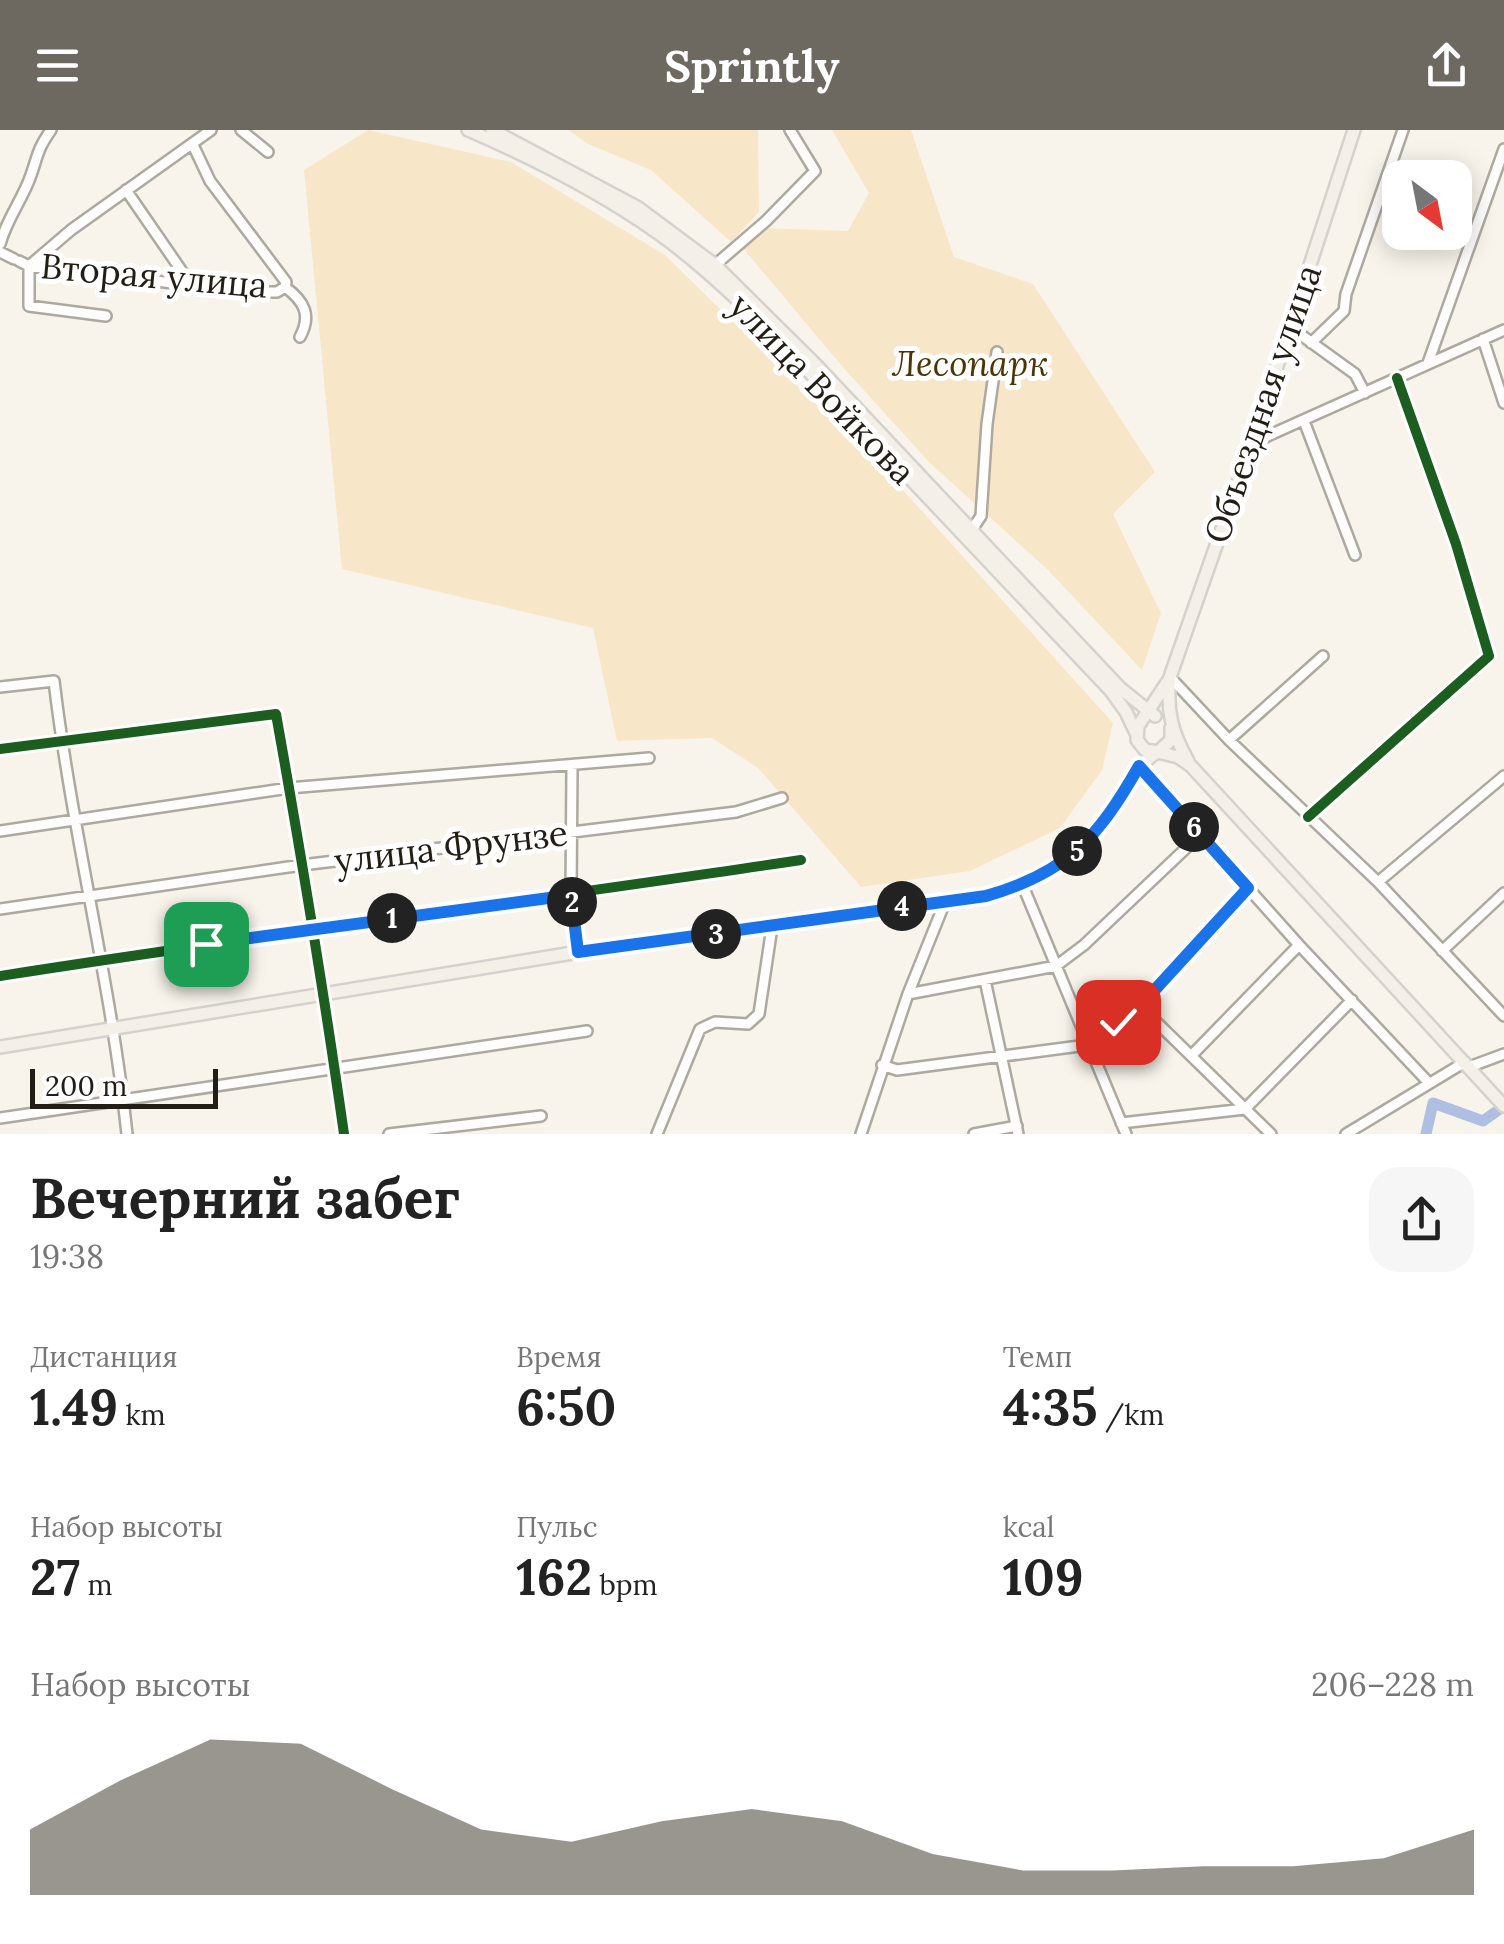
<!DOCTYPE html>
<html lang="ru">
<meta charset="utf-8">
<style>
:root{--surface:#fff;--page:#f6f6f6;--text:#222;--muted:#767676;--accent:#6e6960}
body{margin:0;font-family:Lora,serif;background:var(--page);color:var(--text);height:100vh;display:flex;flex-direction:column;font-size:38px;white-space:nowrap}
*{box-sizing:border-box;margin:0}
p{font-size:32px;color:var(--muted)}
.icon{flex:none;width:55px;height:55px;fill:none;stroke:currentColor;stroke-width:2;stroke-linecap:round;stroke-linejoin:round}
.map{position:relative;height:1004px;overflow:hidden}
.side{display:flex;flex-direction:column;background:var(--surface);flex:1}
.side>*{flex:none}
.needle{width:65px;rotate:148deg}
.buttons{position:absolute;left:1382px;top:30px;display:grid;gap:20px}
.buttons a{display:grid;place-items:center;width:90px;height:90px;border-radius:20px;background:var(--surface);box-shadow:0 5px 25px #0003;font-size:50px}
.scale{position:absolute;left:30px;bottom:25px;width:188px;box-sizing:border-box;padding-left:10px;border:5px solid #231e15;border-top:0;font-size:28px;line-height:35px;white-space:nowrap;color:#231e15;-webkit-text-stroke:8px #fff;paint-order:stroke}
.pin{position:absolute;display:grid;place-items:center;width:85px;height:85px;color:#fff;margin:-42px;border-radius:20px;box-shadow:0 5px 15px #0006}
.km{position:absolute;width:50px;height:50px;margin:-25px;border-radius:50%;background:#222;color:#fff;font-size:28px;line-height:50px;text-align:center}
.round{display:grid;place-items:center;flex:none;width:105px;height:105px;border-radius:30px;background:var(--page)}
.summary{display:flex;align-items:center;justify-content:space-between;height:170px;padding:0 30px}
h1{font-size:55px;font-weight:700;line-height:75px}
.figures{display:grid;grid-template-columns:repeat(3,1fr);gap:15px;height:170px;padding:10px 30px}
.figures div{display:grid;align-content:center}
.figures b{font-size:50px;font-weight:700}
.figures small{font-size:28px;font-weight:400}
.figures p{font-size:28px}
.chart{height:280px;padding:20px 30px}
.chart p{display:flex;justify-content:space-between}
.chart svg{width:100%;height:180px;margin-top:10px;fill:var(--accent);opacity:.7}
header{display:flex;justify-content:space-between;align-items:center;height:130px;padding:0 30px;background:var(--accent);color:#fff;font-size:45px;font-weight:700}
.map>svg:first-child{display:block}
.green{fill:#f7e7c8}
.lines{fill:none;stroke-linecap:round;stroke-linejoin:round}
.river{stroke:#aebfe2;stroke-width:11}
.minor-casing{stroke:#ada9a0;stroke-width:14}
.major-casing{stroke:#d5d2ce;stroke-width:16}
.minor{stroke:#fefdfc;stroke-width:9}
.major{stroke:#f4f0e8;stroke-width:11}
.cycleway-casing{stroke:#fff;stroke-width:16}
.cycleway{stroke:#1b5e20;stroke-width:10}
.route-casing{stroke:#fff;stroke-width:20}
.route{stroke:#1a73e8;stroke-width:12}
.labels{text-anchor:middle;stroke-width:10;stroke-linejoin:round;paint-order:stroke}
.street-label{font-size:35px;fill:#231e15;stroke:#fff}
.park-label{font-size:35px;font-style:italic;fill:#4b3504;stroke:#fff}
</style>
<header><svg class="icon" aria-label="menu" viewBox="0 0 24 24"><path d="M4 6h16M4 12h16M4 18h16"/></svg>Sprintly<svg class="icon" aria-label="share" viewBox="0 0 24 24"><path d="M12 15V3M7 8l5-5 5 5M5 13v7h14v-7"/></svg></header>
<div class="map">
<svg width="1504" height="1004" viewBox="0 0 1504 1004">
<rect width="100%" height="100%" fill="#f8f4eb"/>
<path class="green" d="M 368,0 L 511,32 L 665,125 L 902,359 L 1113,593 L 1102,640 L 1060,698 L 970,741 L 861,757 L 758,638 L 712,608 L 617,611 L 593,498 L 342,439 L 304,40 Z
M 568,0 L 758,0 L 759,82 L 731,112 L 651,40 L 588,14 Z
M 832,0 L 911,0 L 954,127 L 1033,154 L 1155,342 L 1113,384 L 1161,483 L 1142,540 L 1047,439 L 930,333 L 841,235 L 742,117 L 761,98 L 848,101 L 869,63 Z"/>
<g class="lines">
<path class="river" d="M 1426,1004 L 1433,973 L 1483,991 L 1504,976"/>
<defs>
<path id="minor" d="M 241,0 L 268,22
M 126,60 L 192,156
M 0,114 C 7,88 23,69 31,45 C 38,25 38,18 51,0
M 0,122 L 14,129
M 19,131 L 29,136 L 249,162 L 277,162 L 285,157 L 286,152 L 210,51 L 193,15
M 715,135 L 766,91 L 815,41 L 790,0
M 285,157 C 304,171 312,185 300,207
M 106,186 L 29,176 L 29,136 L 71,100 L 211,0
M 1290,197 L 1355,244 L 1365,263
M 1483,209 L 1504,273
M 1311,213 L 1344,181 L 1346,164 L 1403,0
M 1428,233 L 1504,19
M 1304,291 L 1355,425
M 1252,313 L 1504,200
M 971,401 L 981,386 L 987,294 L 997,222
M 1170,547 L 1229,610 L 1378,752 L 1504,886
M 0,557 L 54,551 C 72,703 111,852 127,1004
M 1229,610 L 1323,526
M 0,619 L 276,584 C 301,724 324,863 344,1004
M 1139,636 L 1299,815 L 1429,953
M 572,637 L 571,765 L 579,822
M 1308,687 L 1489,526 L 1456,414 L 1397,248
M 0,701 L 289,658 L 649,628
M 1378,752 L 1504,646
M 1023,756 L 1126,1004
M 0,779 L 302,735 L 736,682 L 782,668
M 1442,821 L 1504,763
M 0,846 C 267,804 534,770 801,730
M 985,850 L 1018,1004
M 908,864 L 1056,836 L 1084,815 L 1201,704
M 1140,876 L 1271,1004
M 1084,908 C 1153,879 1199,812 1248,758
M 1192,925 L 1299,815
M 882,935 L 897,940 L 1087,915
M 1469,937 L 1504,924
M 0,988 L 587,901
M 1121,993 L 1245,979 L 1352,870
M 389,1004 L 541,986
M 657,1004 L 700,899 L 715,892 L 748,894 L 759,884 L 772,797
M 861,1004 L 908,864 L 945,772
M 974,1004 L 1017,996
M 1346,1004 L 1465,932"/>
<path id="major" d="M 468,0 C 533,28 600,62 658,103 C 696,130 729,162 763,193 L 1111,561 L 1126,582 L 1136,603
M 492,0 L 637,77 L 715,135 L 816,235 L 1120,558 L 1155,586
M 1168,551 L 1138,596 L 1137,610 L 1145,620 L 1158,622 L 1171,610 L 1171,598
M 1188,631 C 1172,603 1166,580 1170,547 L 1252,313 L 1354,0
M 0,917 L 579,822 L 986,766 C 1041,751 1077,729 1112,683 C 1128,662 1133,635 1158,622 L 1178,627 L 1191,636 L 1504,976"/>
</defs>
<use href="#minor" class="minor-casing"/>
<use href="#major" class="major-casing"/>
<use href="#minor" class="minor"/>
<use href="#major" class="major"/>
<defs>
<path id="cycleway" d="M 0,619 L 276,584 C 301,724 324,863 344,1004
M 1308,687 L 1489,526 L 1456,414 L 1397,248
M 0,846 C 267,804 534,770 801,730"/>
</defs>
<use href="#cycleway" class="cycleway-casing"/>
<use href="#cycleway" class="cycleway"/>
</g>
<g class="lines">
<defs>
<path id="route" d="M 206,814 L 571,765 L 578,822 L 986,766 C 1067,743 1098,708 1139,636 L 1248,758 L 1140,876 L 1118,892"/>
</defs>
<use href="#route" class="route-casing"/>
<use href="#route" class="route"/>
</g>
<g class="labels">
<g class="street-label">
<text transform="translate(154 146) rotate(5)" y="12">Вторая улица</text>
<text transform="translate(822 259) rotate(46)" y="12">улица Войкова</text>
<text transform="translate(1263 274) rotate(-71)" y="12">Объездная улица</text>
<text transform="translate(451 717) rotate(-7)" y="12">улица Фрунзе</text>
</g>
<g class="park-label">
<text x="970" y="246">Лесопарк</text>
</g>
</g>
</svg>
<div class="buttons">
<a><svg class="needle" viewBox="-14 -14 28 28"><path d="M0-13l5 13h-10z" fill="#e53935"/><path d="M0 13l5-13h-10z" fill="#767676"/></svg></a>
</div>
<div class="scale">200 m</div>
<div class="pin" style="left:206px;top:814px;background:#1e9e55"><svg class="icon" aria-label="arrive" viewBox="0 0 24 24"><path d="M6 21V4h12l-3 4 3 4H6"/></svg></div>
<div class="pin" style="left:1118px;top:892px;background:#d93025"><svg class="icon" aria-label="check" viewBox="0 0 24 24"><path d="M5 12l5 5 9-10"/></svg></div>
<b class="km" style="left:392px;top:788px">1</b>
<b class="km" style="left:572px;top:772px">2</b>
<b class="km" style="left:716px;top:804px">3</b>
<b class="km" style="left:902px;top:776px">4</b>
<b class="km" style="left:1077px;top:721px">5</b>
<b class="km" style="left:1194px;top:697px">6</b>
</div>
<section class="side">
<div class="summary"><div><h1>Вечерний забег</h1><p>19:38</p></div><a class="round"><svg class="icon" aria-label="share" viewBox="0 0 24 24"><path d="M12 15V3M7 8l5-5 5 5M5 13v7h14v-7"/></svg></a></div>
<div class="figures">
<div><p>Дистанция</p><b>1.49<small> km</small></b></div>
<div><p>Время</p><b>6:50</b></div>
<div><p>Темп</p><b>4:35<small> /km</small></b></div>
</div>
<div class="figures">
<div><p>Набор высоты</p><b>27<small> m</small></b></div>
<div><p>Пульс</p><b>162<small> bpm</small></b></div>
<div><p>kcal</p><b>109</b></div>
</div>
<div class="chart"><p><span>Набор высоты</span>206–228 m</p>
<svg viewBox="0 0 160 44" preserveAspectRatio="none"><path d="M0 44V28L10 16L20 6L30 7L40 18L50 28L60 31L70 26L80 23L90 26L100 34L110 38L120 38L130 37L140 37L150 35L160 28V44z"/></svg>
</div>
</section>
